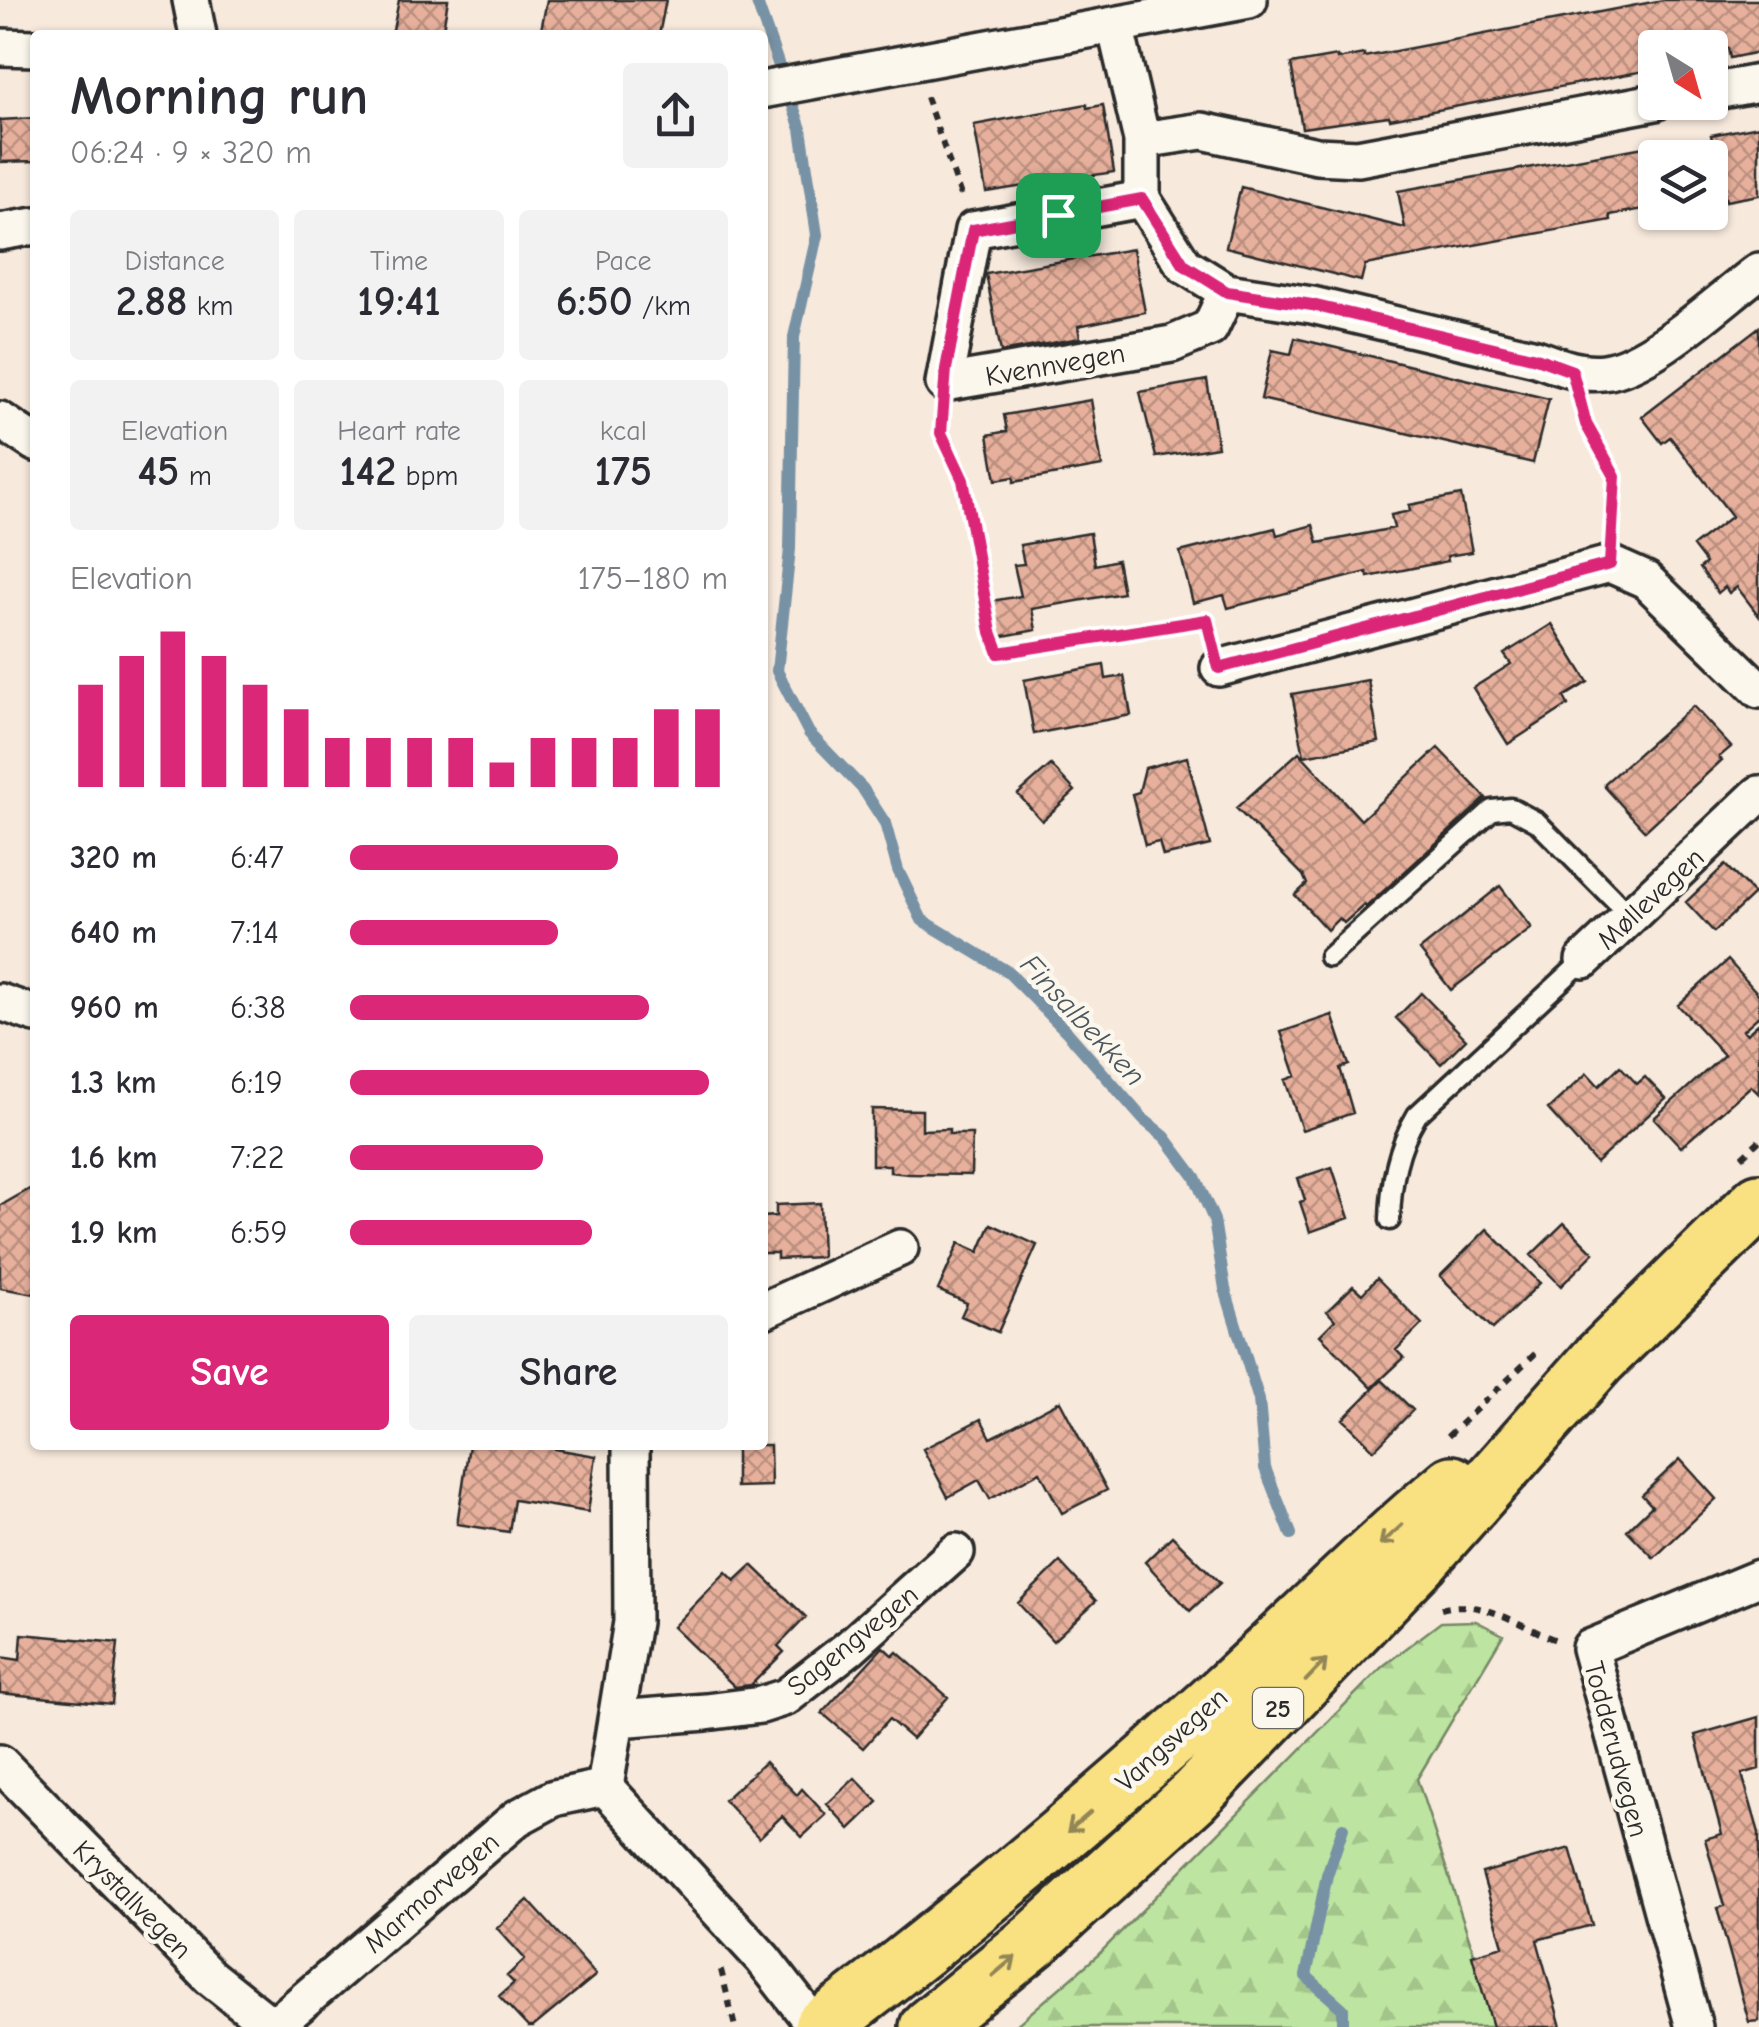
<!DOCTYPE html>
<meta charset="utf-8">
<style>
:root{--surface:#fff;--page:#f2f2f3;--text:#2b2b33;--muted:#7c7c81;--accent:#db2777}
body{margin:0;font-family:"Comic Neue",sans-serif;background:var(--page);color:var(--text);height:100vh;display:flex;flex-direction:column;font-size:38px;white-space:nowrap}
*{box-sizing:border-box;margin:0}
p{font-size:32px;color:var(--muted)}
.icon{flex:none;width:55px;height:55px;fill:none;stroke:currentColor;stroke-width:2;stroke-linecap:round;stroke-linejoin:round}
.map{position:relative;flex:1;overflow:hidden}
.details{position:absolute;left:30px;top:30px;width:738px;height:1420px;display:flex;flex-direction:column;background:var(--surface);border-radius:10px;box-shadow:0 2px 8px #0004}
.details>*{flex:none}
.needle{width:65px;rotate:143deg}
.controls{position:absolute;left:1638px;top:30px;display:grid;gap:20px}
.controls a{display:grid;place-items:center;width:90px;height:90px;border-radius:10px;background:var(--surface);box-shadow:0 2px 8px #0004;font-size:50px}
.pin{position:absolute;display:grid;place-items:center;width:85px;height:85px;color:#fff;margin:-42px;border-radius:20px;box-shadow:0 5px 15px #0006}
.round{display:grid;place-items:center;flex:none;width:105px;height:105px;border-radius:10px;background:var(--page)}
.summary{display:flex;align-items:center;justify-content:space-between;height:170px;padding:0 40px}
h1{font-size:55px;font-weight:800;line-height:75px}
.metrics{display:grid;grid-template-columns:repeat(3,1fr);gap:15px;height:170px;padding:10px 40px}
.metrics div{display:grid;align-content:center;border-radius:10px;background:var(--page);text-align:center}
.metrics b{font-size:42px;font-weight:800}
.metrics small{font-size:28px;font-weight:400}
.metrics p{font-size:28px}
.chart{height:280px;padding:20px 40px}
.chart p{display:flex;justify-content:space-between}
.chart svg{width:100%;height:180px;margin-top:10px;stroke:var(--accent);stroke-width:6}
.button{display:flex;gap:20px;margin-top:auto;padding:20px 40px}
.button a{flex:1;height:115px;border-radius:10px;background:var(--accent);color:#fff;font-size:40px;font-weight:800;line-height:115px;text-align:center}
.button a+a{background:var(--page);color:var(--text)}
ul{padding:0 40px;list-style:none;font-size:32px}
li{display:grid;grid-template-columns:160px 120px 1fr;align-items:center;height:75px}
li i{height:25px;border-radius:12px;background:var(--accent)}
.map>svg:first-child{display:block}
.forest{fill:url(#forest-firs);stroke:#748866;stroke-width:2.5}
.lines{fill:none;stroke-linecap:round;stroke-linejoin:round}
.stream{stroke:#7892a5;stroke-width:12}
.building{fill:url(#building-cross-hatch);stroke:#2b2b2b;stroke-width:2.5}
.service-casing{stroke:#2b2b2b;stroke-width:25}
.minor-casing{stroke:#2b2b2b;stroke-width:42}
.trunk-casing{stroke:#2b2b2b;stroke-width:62}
.path{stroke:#2b2b2b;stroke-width:6;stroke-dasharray:8 8;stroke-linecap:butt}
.service{stroke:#fbf7ec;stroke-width:18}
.minor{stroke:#fbf7ec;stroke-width:35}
.trunk{stroke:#f9e181;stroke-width:55}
.oneway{stroke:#928656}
.route-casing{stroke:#fff;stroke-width:20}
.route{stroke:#db2777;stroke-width:12}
.labels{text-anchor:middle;stroke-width:9;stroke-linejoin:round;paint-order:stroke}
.shield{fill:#fbf7ec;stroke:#696865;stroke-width:2.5}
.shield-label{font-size:25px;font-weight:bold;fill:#2b2b2b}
.street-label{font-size:28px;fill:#2b2b2b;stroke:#fbf7ec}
.water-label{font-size:30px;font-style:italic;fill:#4b565e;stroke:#fbf7ec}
</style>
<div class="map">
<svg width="1759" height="2027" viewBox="0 0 1759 2027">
<defs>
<pattern id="forest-firs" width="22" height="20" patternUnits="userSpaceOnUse" patternTransform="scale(2.5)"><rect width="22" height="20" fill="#bde4a0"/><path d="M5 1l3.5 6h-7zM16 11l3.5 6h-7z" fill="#a3c48a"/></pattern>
<pattern id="building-cross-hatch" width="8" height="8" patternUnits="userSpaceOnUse" patternTransform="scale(2.5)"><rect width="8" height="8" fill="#e7b09c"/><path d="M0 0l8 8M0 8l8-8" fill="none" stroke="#bb8f7f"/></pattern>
</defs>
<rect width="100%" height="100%" fill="#f7e9dc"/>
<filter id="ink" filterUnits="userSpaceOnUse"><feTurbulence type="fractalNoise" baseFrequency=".01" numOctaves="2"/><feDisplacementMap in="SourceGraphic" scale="20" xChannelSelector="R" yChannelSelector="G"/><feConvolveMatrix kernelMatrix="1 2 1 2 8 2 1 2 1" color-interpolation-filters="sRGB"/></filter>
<g filter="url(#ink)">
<path class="forest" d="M 1476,1621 L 1503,1635 L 1417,1779 L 1498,2027 L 1014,2027 L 1098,1955 L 1383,1666 L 1441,1622 Z"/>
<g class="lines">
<path class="stream" d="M 756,0 L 801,129 L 817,235 L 794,337 L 790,549 L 777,671 L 809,733 L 863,789 L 885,823 L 898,870 L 922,920 L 1008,972 L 1067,1032 L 1143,1119 L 1165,1137 L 1195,1177 L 1214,1220 L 1225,1289 L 1259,1400 L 1265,1468 L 1291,1534
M 1343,2027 L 1343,2009 L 1306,1976 L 1327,1875 L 1343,1828"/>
</g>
<path class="building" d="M 399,0 L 448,0 L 442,35 L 392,35 Z
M 547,0 L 666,0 L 659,35 L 540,35 Z
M 1663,0 L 1759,0 L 1759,52 L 1730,58 L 1728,48 L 1655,48 L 1655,69 L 1390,119 L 1389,116 L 1302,128 L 1291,64 L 1337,56 L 1337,59 L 1364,54 L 1364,57 Z
M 1087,104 L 1087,108 L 1103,105 L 1114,172 L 986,192 L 974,125 Z
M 35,118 L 35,161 L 1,162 L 0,120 Z
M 1759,126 L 1759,195 L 1726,201 L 1711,135 Z
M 1655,145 L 1655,207 L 1610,215 L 1611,220 L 1365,265 L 1361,281 L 1226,247 L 1241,187 L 1405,228 L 1398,191 Z
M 1133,249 L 1145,312 L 1078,326 L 1080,338 L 1001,352 L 986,274 Z
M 1759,327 L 1759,616 L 1737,587 L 1729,593 L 1725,587 L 1718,593 L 1700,568 L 1706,563 L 1693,546 L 1732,516 L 1670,437 L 1662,443 L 1642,417 Z
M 1295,338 L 1549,399 L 1533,463 L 1261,399 L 1272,350 L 1291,354 Z
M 1207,380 L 1218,447 L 1156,457 L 1140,392 Z
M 1091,400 L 1102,466 L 1014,482 L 1014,477 L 996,480 L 988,435 L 1007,431 L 1004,415 Z
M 1461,495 L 1472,552 L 1447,556 L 1448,561 L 1368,577 L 1367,572 L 1228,608 L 1224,595 L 1193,603 L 1180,552 L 1275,528 L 1277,535 L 1313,525 L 1318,543 L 1394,528 L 1391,515 L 1410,511 L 1409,505 Z
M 1090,533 L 1095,565 L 1117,560 L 1123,593 L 1032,609 L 1036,630 L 998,637 L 991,601 L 1021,596 L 1014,565 L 1024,564 L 1020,545 Z
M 1552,624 L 1588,682 L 1564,697 L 1568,705 L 1508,744 L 1473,688 L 1511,664 L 1504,654 Z
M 1104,665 L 1106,679 L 1124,676 L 1131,715 L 1034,734 L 1024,680 Z
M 1368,680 L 1379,742 L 1304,756 L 1292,694 Z
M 1693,706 L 1731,747 L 1719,757 L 1722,760 L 1645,831 L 1605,787 L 1605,783 Z
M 1438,748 L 1486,798 L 1366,907 L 1364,905 L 1344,923 L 1339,918 L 1327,930 L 1295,895 L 1307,884 L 1303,875 L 1236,808 L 1299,752 L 1361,820 Z
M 1187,757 L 1210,845 L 1163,856 L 1159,842 L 1145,845 L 1132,794 L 1139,792 L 1145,768 Z
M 1051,765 L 1075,791 L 1042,821 L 1018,794 Z
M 1725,865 L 1754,894 L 1714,932 L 1686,902 Z
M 1500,886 L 1532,928 L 1451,990 L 1420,950 Z
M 1728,960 L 1759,995 L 1759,1016 L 1743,1030 L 1747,1034 L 1759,1023 L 1759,1094 L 1751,1086 L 1681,1147 L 1654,1118 L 1724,1055 L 1678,1005 Z
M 1421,993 L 1466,1039 L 1441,1064 L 1396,1018 Z
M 1332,1015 L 1349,1065 L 1340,1068 L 1353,1113 L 1302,1130 L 1285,1080 L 1296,1076 L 1281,1032 Z
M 1620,1066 L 1637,1084 L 1645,1077 L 1666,1099 L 1596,1163 L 1548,1109 L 1587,1073 L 1599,1086 Z
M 872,1109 L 922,1110 L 922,1130 L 949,1129 L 949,1134 L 972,1134 L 971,1175 L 909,1174 L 890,1172 L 890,1165 L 872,1165 Z
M 1332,1167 L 1349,1218 L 1310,1232 L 1300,1202 L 1305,1200 L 1298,1178 Z
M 35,1186 L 35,1294 L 0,1288 L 0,1206 Z
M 820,1203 L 822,1257 L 777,1259 L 777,1253 L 762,1253 L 762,1217 L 776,1216 L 776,1205 Z
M 1564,1223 L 1594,1253 L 1561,1286 L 1531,1255 Z
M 991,1224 L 1037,1245 L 998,1332 L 961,1316 L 967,1303 L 938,1290 L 959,1243 L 979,1252 Z
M 1487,1229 L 1540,1283 L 1493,1329 L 1440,1276 Z
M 1377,1278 L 1422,1324 L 1396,1350 L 1404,1358 L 1372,1388 L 1320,1335 L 1335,1320 L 1327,1311 L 1353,1286 L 1362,1294 Z
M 1382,1380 L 1413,1410 L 1374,1450 L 1343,1419 Z
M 1060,1401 L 1107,1490 L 1062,1513 L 1040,1472 L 990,1499 L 979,1480 L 948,1497 L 923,1449 L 981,1419 L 991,1438 Z
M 469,1445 L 556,1445 L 555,1449 L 596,1456 L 588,1512 L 514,1500 L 509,1532 L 457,1524 Z
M 736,1445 L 770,1445 L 771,1486 L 736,1487 Z
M 1680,1459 L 1716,1499 L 1654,1558 L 1627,1530 L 1652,1506 L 1642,1495 Z
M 1172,1536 L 1220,1583 L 1190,1611 L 1145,1562 Z
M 1060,1562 L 1096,1601 L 1053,1641 L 1018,1603 Z
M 752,1565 L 806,1617 L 778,1646 L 784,1652 L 751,1685 L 735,1687 L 673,1627 L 726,1572 L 735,1581 Z
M 22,1634 L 118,1643 L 112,1704 L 0,1693 L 0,1657 L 20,1660 Z
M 883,1647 L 893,1656 L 897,1652 L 948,1697 L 912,1739 L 889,1719 L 863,1748 L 822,1713 Z
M 1759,1717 L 1759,1769 L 1742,1774 L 1759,1833 L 1759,2021 L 1749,2022 L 1717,1908 L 1724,1906 L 1705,1839 L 1722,1834 L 1695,1735 Z
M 765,1762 L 797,1795 L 802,1789 L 826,1815 L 802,1837 L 782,1816 L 759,1838 L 724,1800 Z
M 855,1778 L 878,1802 L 850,1829 L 827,1804 Z
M 1570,1848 L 1592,1925 L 1537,1940 L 1561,2027 L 1493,2027 L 1472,1955 L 1503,1946 L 1482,1873 Z
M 528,1900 L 596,1975 L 533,2027 L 528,2027 L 499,1996 L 514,1983 L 507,1976 L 525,1959 L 497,1928 Z"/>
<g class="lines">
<defs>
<path id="service" d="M 1329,957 L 1492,810 L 1511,808 L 1537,822 L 1630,916
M 1390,1220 C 1391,1182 1397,1148 1417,1115 L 1584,960"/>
<path id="minor" d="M 191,0 L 198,35
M 1115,25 L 1142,140 L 1142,199 L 1184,265 L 1227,292 L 1312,305 L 1536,358 C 1558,366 1580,375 1604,372 C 1651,366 1720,300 1759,271
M 0,47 L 35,48
M 762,90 L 1249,0
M 1710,92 L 1759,83
M 1142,140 L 1202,131 L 1317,156 L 1358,158 L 1655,102
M 1142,199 L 973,230 L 944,383 L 1172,344 L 1210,328 L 1227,292
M 0,232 L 35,226
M 0,420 L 35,443
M 1219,668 L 1610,564 L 1646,580 L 1759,690
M 1584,960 L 1759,794
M 0,1002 L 35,1014
M 762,1311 L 900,1248
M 618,1719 L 706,1712 L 761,1705 L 786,1697 L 849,1648 L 956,1552
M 0,1763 L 210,1977 L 273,2027 L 517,1818 L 554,1798 L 605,1787
M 605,1787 L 632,1622 L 631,1445
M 605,1787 L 763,1959 L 816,2027
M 1694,2027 L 1590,1648 L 1759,1578"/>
<path id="trunk" d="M 822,2027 C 963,1921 1096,1808 1227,1690 C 1302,1621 1374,1549 1452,1484
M 928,2027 L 1037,1938 L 1193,1797 L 1422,1559 L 1599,1359 L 1759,1202"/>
</defs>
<use href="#service" class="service-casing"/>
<use href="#minor" class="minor-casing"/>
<use href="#trunk" class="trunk-casing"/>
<path class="path" d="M 926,97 L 962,198
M 1581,406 L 1585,424 L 1615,475 L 1613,530
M 942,419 L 941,433 L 963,480 L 991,632 L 999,653 L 1207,620 L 1210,634
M 1742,1157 L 1759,1141
M 1448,1436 L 1537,1352
M 1441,1609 C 1482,1597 1519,1626 1556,1640
M 721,1970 L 735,2027"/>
<use href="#service" class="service"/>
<use href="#minor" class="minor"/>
<use href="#trunk" class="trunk"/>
</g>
<defs><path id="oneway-shaft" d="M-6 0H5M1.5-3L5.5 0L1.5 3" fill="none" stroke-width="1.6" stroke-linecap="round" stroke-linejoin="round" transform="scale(2.5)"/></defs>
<g class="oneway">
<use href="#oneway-shaft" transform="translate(1391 1535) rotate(138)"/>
<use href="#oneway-shaft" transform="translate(1316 1670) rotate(-46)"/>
<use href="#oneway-shaft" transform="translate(1079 1822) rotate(139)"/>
<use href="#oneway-shaft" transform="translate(1004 1966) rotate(-40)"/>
</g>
</g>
<g class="lines" filter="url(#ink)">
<defs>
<path id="route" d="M 1142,199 L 1184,265 L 1227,292 L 1312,305 L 1536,358 L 1572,371 L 1586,424 L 1615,476 L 1610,564 L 1219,668 L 1207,620 L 999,653 L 991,632 L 963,480 L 941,433 L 946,369 L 973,230 Z"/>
</defs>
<use href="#route" class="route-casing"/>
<use href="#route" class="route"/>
</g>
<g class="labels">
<rect class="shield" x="1253" y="1688" width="50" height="40" rx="8"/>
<g class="shield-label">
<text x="1278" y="1717">25</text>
</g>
<g class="street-label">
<text transform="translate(1055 364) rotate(-10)" y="10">Kvennvegen</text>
<text transform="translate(1650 898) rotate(-43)" y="10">Møllevegen</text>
<text transform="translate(852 1640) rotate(-39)" y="10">Sagengvegen</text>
<text transform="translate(1171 1739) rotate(-42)" y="10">Vangsvegen</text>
<text transform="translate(1617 1749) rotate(75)" y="10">Todderudvegen</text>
<text transform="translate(431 1892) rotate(-41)" y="10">Marmorvegen</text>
<text transform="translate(133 1899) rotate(45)" y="10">Krystallvegen</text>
</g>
<g class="water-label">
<text transform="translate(1083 1020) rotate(47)" y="10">Finsalbekken</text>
</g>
</g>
</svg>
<div class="controls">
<a><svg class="needle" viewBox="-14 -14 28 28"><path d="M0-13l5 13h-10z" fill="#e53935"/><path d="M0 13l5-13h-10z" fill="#7c7c81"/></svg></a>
<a><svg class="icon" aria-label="layers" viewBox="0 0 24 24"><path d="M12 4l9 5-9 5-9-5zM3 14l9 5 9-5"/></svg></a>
</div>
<div class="pin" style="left:1058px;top:215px;background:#1e9e55"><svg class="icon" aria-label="arrive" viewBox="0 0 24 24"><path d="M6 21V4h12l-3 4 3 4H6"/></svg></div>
<section class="details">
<div class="summary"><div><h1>Morning run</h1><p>06:24 · 9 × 320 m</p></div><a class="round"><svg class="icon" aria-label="share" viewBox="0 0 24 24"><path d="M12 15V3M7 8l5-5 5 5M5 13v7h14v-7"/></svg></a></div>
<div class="metrics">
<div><p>Distance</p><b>2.88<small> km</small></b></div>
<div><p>Time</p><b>19:41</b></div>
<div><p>Pace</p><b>6:50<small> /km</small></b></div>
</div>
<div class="metrics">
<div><p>Elevation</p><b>45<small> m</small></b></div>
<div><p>Heart rate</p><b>142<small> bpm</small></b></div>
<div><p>kcal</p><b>175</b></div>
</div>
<div class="chart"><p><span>Elevation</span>175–180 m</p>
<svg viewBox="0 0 160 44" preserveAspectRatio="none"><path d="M5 44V19M15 44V12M25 44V6M35 44V12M45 44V19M55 44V25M65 44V32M75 44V32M85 44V32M95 44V32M105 44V38M115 44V32M125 44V32M135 44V32M145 44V25M155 44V25"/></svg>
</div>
<ul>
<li><b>320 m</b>6:47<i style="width:71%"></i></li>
<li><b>640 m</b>7:14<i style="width:55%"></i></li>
<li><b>960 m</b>6:38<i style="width:79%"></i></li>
<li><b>1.3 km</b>6:19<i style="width:95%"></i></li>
<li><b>1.6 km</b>7:22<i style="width:51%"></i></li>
<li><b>1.9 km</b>6:59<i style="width:64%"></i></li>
</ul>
<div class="button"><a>Save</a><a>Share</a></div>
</section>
</div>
